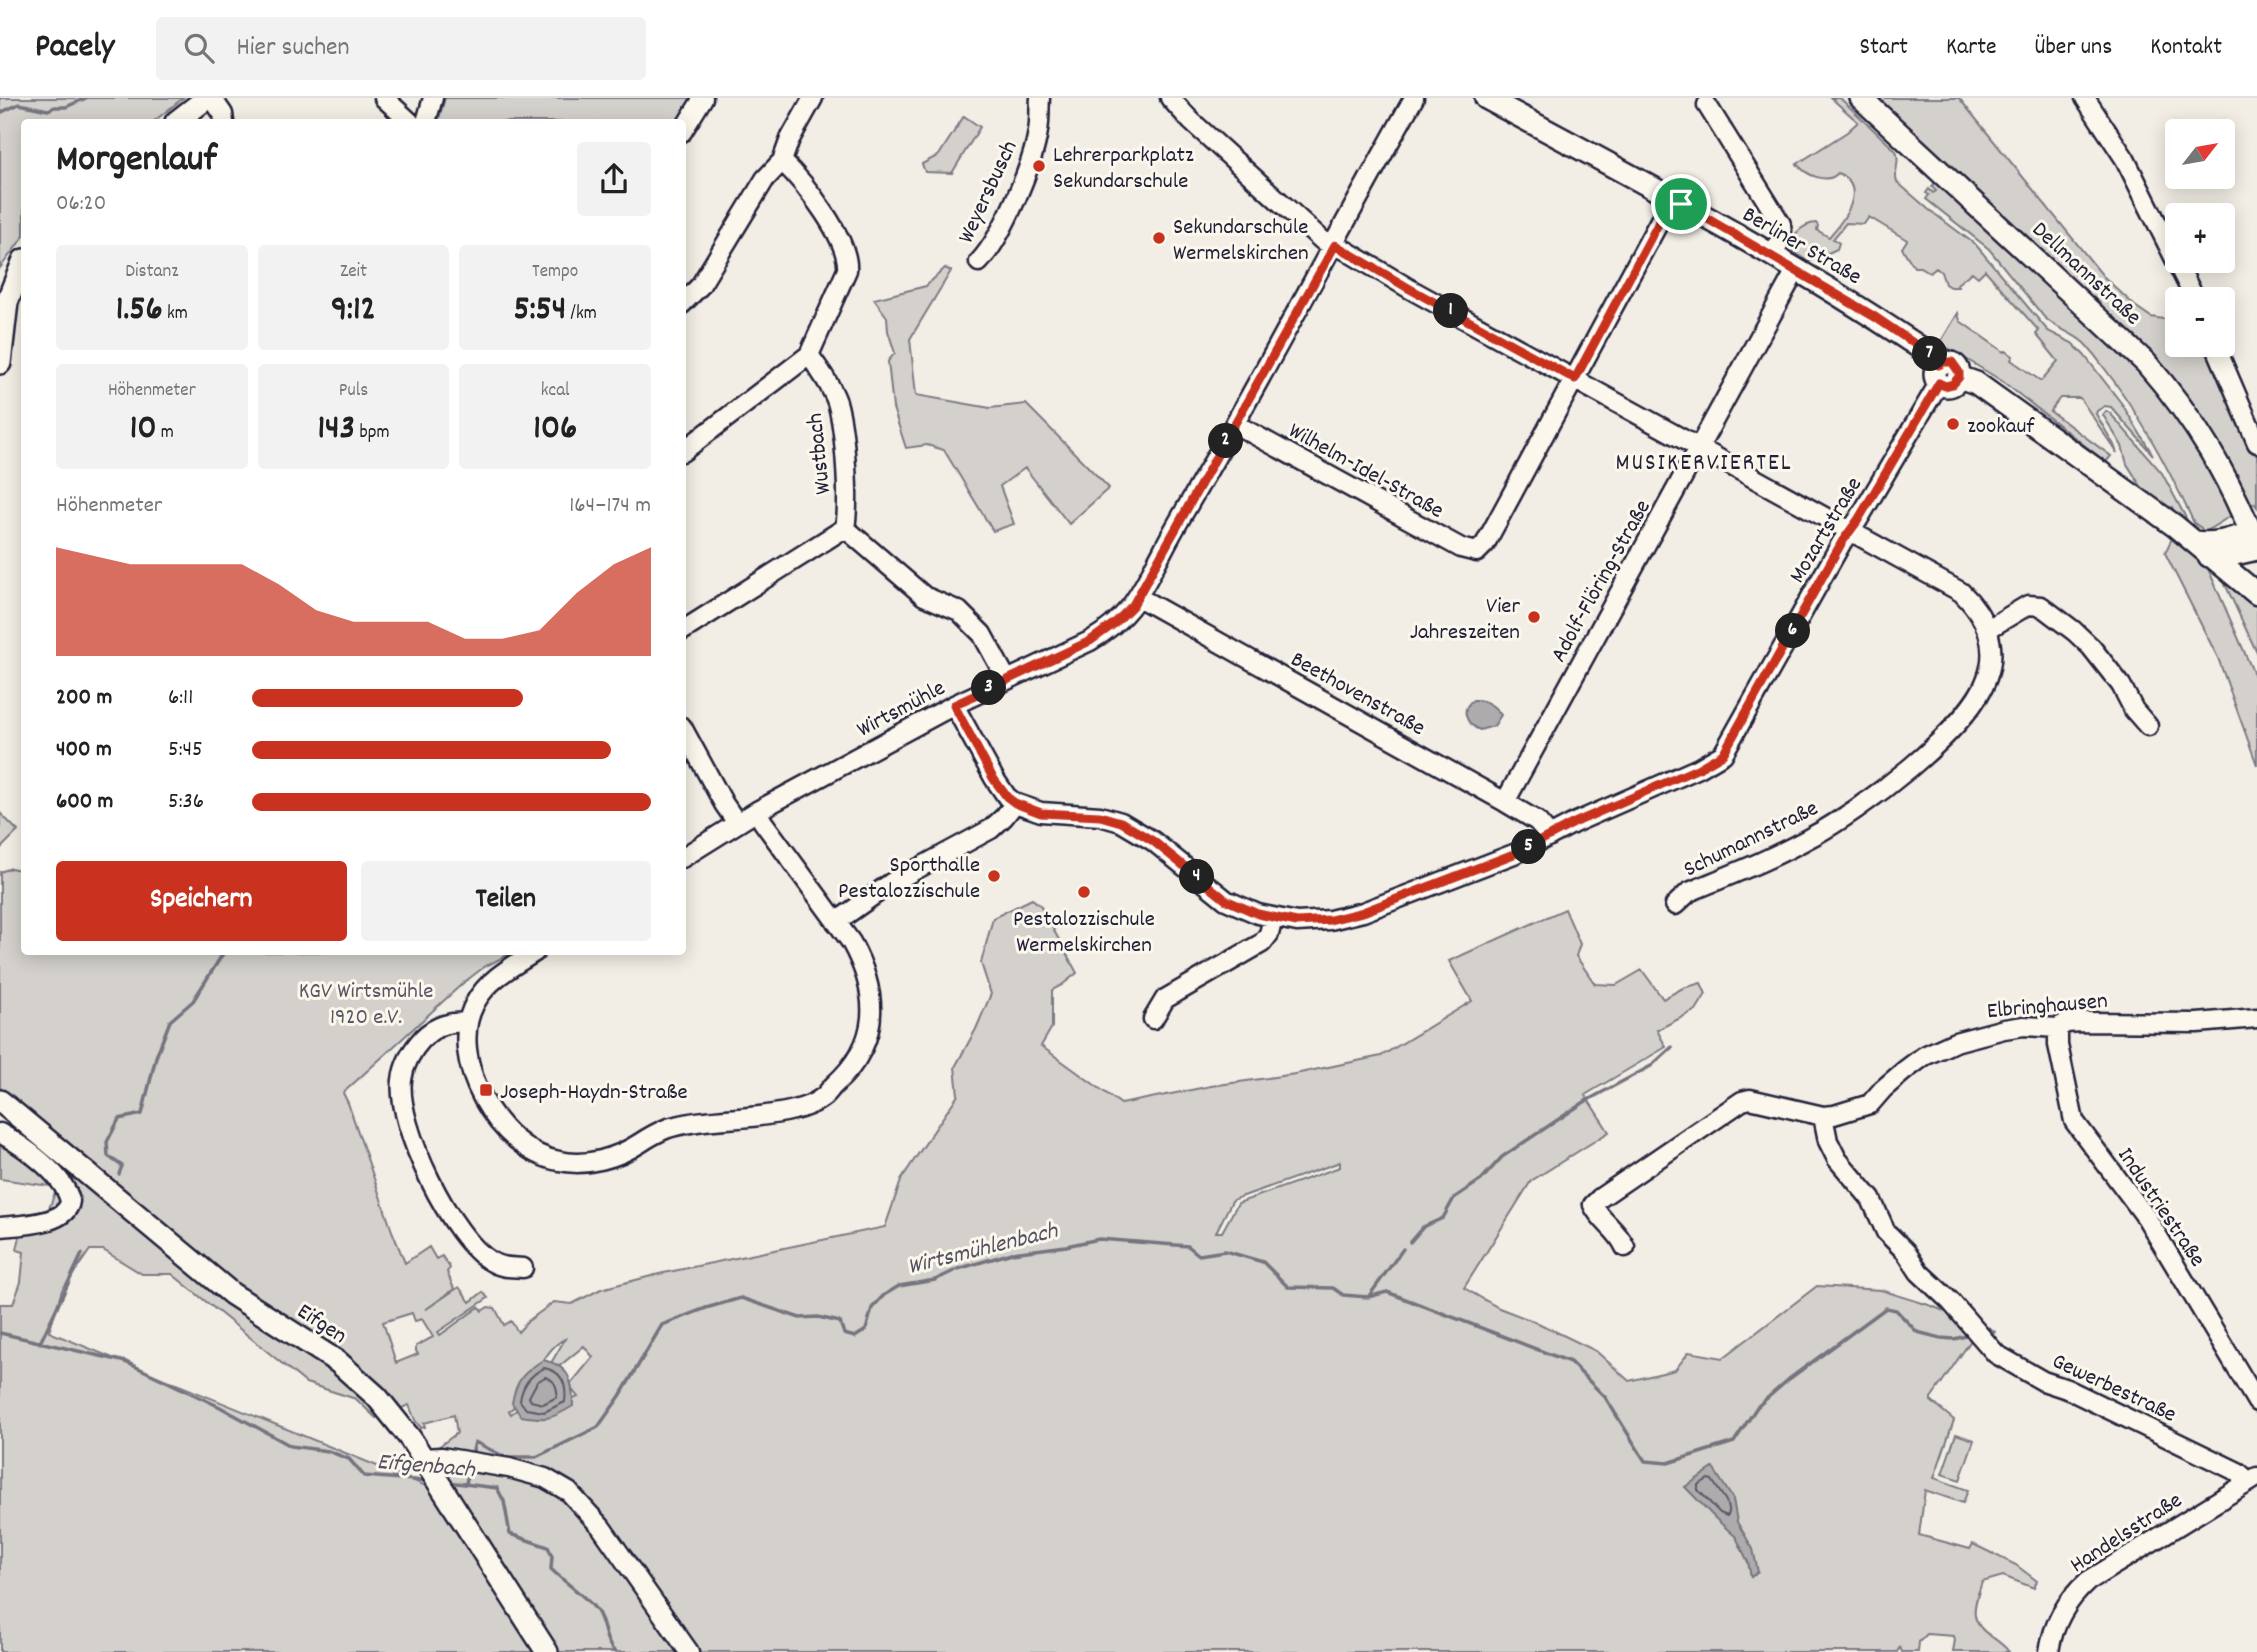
<!DOCTYPE html>
<html lang="de">
<meta charset="utf-8">
<style>
:root{--surface:#fff;--page:#f2f2f2;--text:#222;--muted:#767676;--line:#e0e0e0;--accent:#c8321e}
body{margin:0;font-family:Dekko,sans-serif;background:var(--page);color:var(--text);height:100vh;display:flex;flex-direction:column;font-size:26px;white-space:nowrap}
*{box-sizing:border-box;margin:0}
p{font-size:23px;color:var(--muted)}
.icon{flex:none;width:38px;height:38px;fill:none;stroke:currentColor;stroke-width:2;stroke-linecap:round;stroke-linejoin:round}
.map{position:relative;flex:1;overflow:hidden}
.panel{position:absolute;left:21px;top:21px;width:665px;height:836px;display:flex;flex-direction:column;background:var(--surface);border-radius:7px;box-shadow:0 4px 18px #0003}
.panel>*{flex:none}
.needle{width:46px;rotate:59deg}
.fabs{position:absolute;left:2165px;top:21px;display:grid;gap:14px}
.fabs a{display:grid;place-items:center;width:70px;height:70px;border-radius:7px;background:var(--surface);box-shadow:0 4px 18px #0003;font-size:35px}
.pin{position:absolute;display:grid;place-items:center;width:60px;height:60px;color:#fff;margin:-30px;border:4px solid #fff;border-radius:50%;box-shadow:0 2px 7px #0007}
.km{position:absolute;width:35px;height:35px;margin:-18px;border-radius:50%;background:#222;color:#fff;font-size:19px;line-height:35px;text-align:center}
.round{display:grid;place-items:center;flex:none;width:74px;height:74px;border-radius:7px;background:var(--page)}
.overview{display:flex;align-items:center;justify-content:space-between;height:119px;padding:0 35px}
h1{font-size:38px;font-weight:800;line-height:52px}
.figures{display:grid;grid-template-columns:repeat(3,1fr);gap:10px;height:119px;padding:7px 35px}
.figures div{display:grid;align-content:center;border-radius:7px;background:var(--page);text-align:center}
.figures b{font-size:35px;font-weight:800}
.figures small{font-size:19px;font-weight:400}
.figures p{font-size:19px}
.chart{height:196px;padding:14px 35px}
.chart p{display:flex;justify-content:space-between}
.chart svg{width:100%;height:126px;margin-top:7px;fill:var(--accent);opacity:.7}
.action{display:flex;gap:14px;margin-top:auto;padding:14px 35px}
.action a{flex:1;height:80px;border-radius:7px;background:var(--accent);color:#fff;font-size:28px;font-weight:800;line-height:80px;text-align:center}
.action a+a{background:var(--page);color:var(--text)}
ul{padding:0 35px;list-style:none;font-size:23px}
li{display:grid;grid-template-columns:112px 84px 1fr;align-items:center;height:52px}
li i{height:18px;border-radius:9px;background:var(--accent)}
header{display:flex;align-items:center;gap:42px;box-sizing:border-box;height:98px;padding:0 35px;background:var(--surface);border-bottom:2px solid var(--line)}
header strong{font-size:33px}
nav{display:flex;gap:38px;margin-inline-start:auto;font-size:24px}
.search{width:490px;height:63px;background:var(--page);display:flex;align-items:center;gap:18px;box-sizing:border-box;padding:0 24px;border-radius:7px;color:var(--muted);font-size:26px}
.map>svg:first-child{display:block}
.green{fill:#d4d1cc;stroke:#7b7a84;stroke-width:2;fill-rule:evenodd}
.water{fill:#aeabad;stroke:#76747f;stroke-width:2}
.lines{fill:none;stroke-linecap:round;stroke-linejoin:round}
.shore{stroke:#5a5969;stroke-width:2}
.stream{stroke:#76747f;stroke-width:3.5}
.minor-casing{stroke:#22223b;stroke-width:23}
.major-casing{stroke:#22223b;stroke-width:26}
.minor{stroke:#fbf7ec;stroke-width:18}
.major{stroke:#fbf7ec;stroke-width:21}
.route-casing{stroke:#fff;stroke-width:14}
.route{stroke:#c8321e;stroke-width:9}
.poi-dot{fill:#c8321e;stroke:#fbf7ec;stroke-width:2.5}
.labels{text-anchor:middle;stroke-width:6;stroke-linejoin:round;paint-order:stroke}
.poi-label{font-size:23px;fill:#22223b;stroke:#fbf7ec;text-anchor:start}
.street-label{font-size:23px;fill:#22223b;stroke:#fbf7ec}
.park-label{font-size:23px;fill:#575766;stroke:#fbf7ec}
.neighbourhood-label{font-size:24px;letter-spacing:2px;fill:#22223b;stroke:#fbf7ec}
.water-label{font-size:24px;font-style:italic;fill:#535263;stroke:#fbf7ec}
</style>
<header>
<strong>Pacely</strong>
<div class="search"><svg class="icon" aria-label="search" viewBox="0 0 24 24"><circle cx="10" cy="10" r="6"/><path d="M15 15l6 6"/></svg>Hier suchen</div>
<nav><a>Start</a><a>Karte</a><a>Über uns</a><a>Kontakt</a></nav>
</header>
<div class="map">
<svg width="2257" height="1554" viewBox="0 0 2257 1554">
<rect width="100%" height="100%" fill="#f2eee5"/>
<filter id="ink" filterUnits="userSpaceOnUse"><feTurbulence type="fractalNoise" baseFrequency=".0143" numOctaves="2"/><feDisplacementMap in="SourceGraphic" scale="14" xChannelSelector="R" yChannelSelector="G"/><feConvolveMatrix kernelMatrix="1 2 1 2 8 2 1 2 1" color-interpolation-filters="sRGB"/></filter>
<g filter="url(#ink)">
<path class="green" d="M 0,0 L 183,0 L 153,24 L 24,24 L 24,138 L 0,170 Z
M 445,0 L 696,0 L 682,24 L 438,24 Z
M 1831,0 L 1840,0 L 1896,53 C 1901,63 1893,74 1897,84 L 1928,111 L 1976,147 L 2048,233 L 2072,245 L 2084,257 L 2122,306 L 2153,357 L 2111,309 L 2105,308 L 2097,313 L 2096,316 L 2114,347 L 2117,355 L 2080,300 L 2060,300 L 2050,313 L 2111,358 L 2106,364 L 2002,283 L 1940,245 L 1958,215 L 1960,223 L 2004,254 L 2006,253 L 2013,258 L 2011,262 L 2041,283 L 2058,263 L 2036,236 L 2039,233 L 1985,172 L 1978,179 L 1972,174 L 1957,186 L 1958,189 L 1950,189 L 1945,186 L 1941,174 L 1936,170 L 1930,175 L 1920,169 L 1914,169 L 1902,150 L 1907,142 L 1869,119 L 1864,126 L 1846,125 L 1833,141 L 1839,145 L 1837,151 L 1808,164 L 1790,151 C 1789,138 1803,126 1816,125 L 1818,128 L 1817,132 L 1829,139 C 1844,122 1869,90 1838,75 C 1827,87 1806,77 1797,66 L 1847,34 L 1858,24 Z
M 1872,0 L 1959,0 L 2103,178 L 2135,208 L 2151,219 L 2169,222 L 2177,219 L 2177,247 L 2209,247 L 2257,357 L 2257,409 L 2254,405 L 2251,406 C 2232,367 2212,330 2184,296 Z
M 964,18 L 980,29 L 952,75 L 925,74 L 922,66 L 939,57 Z
M 1935,84 L 1957,104 L 1980,119 L 2150,280 L 2214,376 L 2232,417 L 2203,435 L 2201,430 L 2194,425 C 2169,371 2141,318 2105,271 C 2098,262 2092,253 2084,245 C 2072,234 2056,231 2044,219 L 1989,151 L 1926,101 L 1929,97 L 1926,95 L 1929,91 L 1933,95 L 1936,93 L 1932,89 Z
M 945,170 L 951,173 L 910,241 L 916,297 L 990,310 L 1026,306 L 1109,390 L 1069,426 L 1025,370 L 1000,388 L 1014,426 L 993,433 L 944,352 L 927,347 L 906,350 L 893,310 L 888,263 L 895,255 L 888,233 L 887,219 L 874,201 L 926,188 Z
M 2106,313 L 2110,315 L 2162,375 L 2186,420 L 2257,583 L 2257,667 L 2218,560 L 2165,455 L 2172,440 L 2195,458 L 2172,409 L 2167,409 L 2144,393 L 2127,366 L 2122,348 L 2103,317 Z
M 2220,475 L 2257,503 L 2257,555 Z
M 0,715 L 18,733 L 0,751 Z
M 11,770 L 24,773 L 24,854 L 513,854 L 484,869 L 462,886 L 343,995 L 348,1005 L 392,1133 L 405,1165 L 429,1149 L 436,1161 L 442,1158 L 450,1170 L 447,1174 L 454,1191 L 425,1212 L 459,1189 L 470,1204 L 483,1194 L 488,1200 L 438,1234 L 440,1237 L 479,1209 L 482,1213 L 488,1209 L 495,1210 L 504,1227 L 511,1223 L 518,1234 L 528,1223 L 554,1204 L 572,1206 L 601,1191 L 659,1176 L 885,1129 L 902,1080 L 958,997 L 955,969 L 976,931 L 991,896 L 981,865 L 993,820 L 1032,801 L 1040,807 L 1077,875 L 1062,887 L 1052,892 L 1052,929 L 1041,948 L 1121,1006 L 1211,988 L 1295,976 L 1381,958 L 1472,903 L 1449,863 L 1565,811 L 1580,846 L 1576,858 L 1595,886 L 1616,887 L 1642,872 L 1663,901 L 1683,890 L 1701,885 L 1706,896 L 1696,912 L 1657,932 L 1666,949 L 1585,997 L 1609,1034 L 1531,1083 L 1464,1190 L 1499,1210 L 1538,1225 L 1596,1253 L 1629,1283 L 1675,1272 L 1689,1254 L 1723,1260 L 1817,1188 L 1881,1192 L 1932,1208 L 1953,1217 L 1974,1238 L 1931,1300 L 1931,1303 L 1954,1322 L 1934,1380 L 1968,1392 L 1963,1405 L 1925,1392 L 1919,1437 L 1970,1451 L 1973,1446 L 1975,1447 L 2016,1467 L 2037,1483 L 2034,1490 L 2003,1478 L 1982,1484 C 1974,1508 1967,1523 1992,1539 C 1999,1544 2005,1548 2009,1554 L 1953,1554 L 1955,1542 L 1954,1538 L 1927,1536 L 1919,1544 L 1918,1554 L 1902,1554 L 1900,1549 L 1897,1554 L 554,1554 L 442,1372 C 442,1365 443,1355 437,1350 L 457,1335 L 454,1317 L 424,1325 L 425,1329 L 421,1330 L 415,1322 L 409,1307 L 376,1320 L 356,1301 L 306,1285 L 172,1176 L 142,1176 L 103,1152 L 90,1152 L 62,1192 L 49,1234 L 436,1392 L 540,1554 L 0,1554 L 0,1206 L 13,1206 L 21,1184 L 24,1154 L 17,1152 L 21,1133 L 42,1129 L 57,1089 L 0,1081 L 0,1038 L 73,1082 L 0,989 L 0,774 ZM 1340,1064 L 1340,1069 L 1238,1105 L 1222,1134 L 1216,1134 L 1232,1103 L 1235,1101 ZM 412,1215 L 415,1223 L 422,1221 L 433,1239 L 416,1248 L 416,1253 L 418,1256 L 396,1265 L 383,1224 ZM 565,1241 L 540,1284 L 584,1248 L 593,1259 L 569,1288 L 578,1299 L 556,1308 L 518,1311 L 511,1316 L 509,1313 C 533,1295 540,1252 565,1241 Z
M 1956,1336 L 1974,1342 L 1960,1382 L 1942,1376 Z"/>
<path class="water" d="M 1473,602 C 1485,601 1494,607 1501,617 L 1494,628 L 1480,632 C 1467,627 1459,612 1473,602 Z
M 543,1262 C 570,1268 573,1283 573,1308 C 550,1322 546,1322 521,1318 L 512,1305 C 516,1282 524,1274 543,1262 Z
M 1713,1370 L 1733,1401 L 1737,1424 L 1753,1451 L 1758,1474 L 1751,1479 L 1748,1464 L 1736,1439 L 1715,1420 L 1685,1389 Z"/>
<g class="lines">
<path class="shore" d="M 544,1270 C 562,1273 567,1287 565,1304 L 544,1314 L 526,1311 L 520,1303 C 522,1287 530,1277 544,1270 Z
M 545,1279 C 555,1281 558,1291 557,1299 L 543,1306 L 531,1303 L 529,1299 L 537,1284 Z
M 1708,1381 L 1712,1382 L 1726,1403 L 1729,1415 L 1727,1418 L 1720,1415 L 1698,1392 L 1698,1387 Z"/>
<path class="stream" d="M 0,15 L 19,6 L 48,12 L 55,9 L 66,9 L 86,0
M 119,1076 L 122,1068 L 108,1058 L 107,1044 L 119,1021 L 142,1016 L 156,959 L 170,923 L 193,903 L 224,854
M 1410,1144 L 1423,1129 L 1443,1120 L 1454,1100 L 1481,1082 L 1502,1059 L 1586,1003 L 1651,968 L 1672,949
M 1369,1198 L 1403,1151
M 1984,1233 L 1988,1230 L 1994,1234
M 0,1235 L 126,1264 L 220,1309 L 291,1348 L 328,1353 L 349,1361 L 364,1378 L 427,1383
M 40,1245 L 82,1156
M 472,1357 L 475,1344 L 505,1359 L 536,1359 L 598,1329 L 620,1298 L 662,1227 L 706,1210 L 741,1200 L 800,1220 L 818,1219 L 840,1224 L 844,1236 L 855,1239 L 866,1232 L 872,1210 L 884,1197 L 899,1188 L 935,1182 L 958,1171 L 1012,1155 L 1066,1148 L 1099,1141 L 1188,1148 L 1199,1157 L 1225,1153 L 1263,1164 L 1288,1189 L 1333,1190 L 1343,1197 L 1368,1199 L 1387,1194 L 1570,1264 L 1605,1299 L 1645,1363 L 1668,1365 L 1734,1344 L 1757,1309 L 1789,1281 L 1886,1210 L 1896,1212 L 1917,1234 L 1941,1240 L 1954,1241 L 1966,1238
M 448,1384 L 497,1390 L 504,1403 L 510,1436 L 548,1449 L 552,1458 L 551,1471 C 565,1485 585,1497 597,1513 C 605,1525 604,1544 615,1554
M 466,1385 L 470,1368"/>
<defs>
<path id="minor" d="M 212,0 L 223,16 L 224,24
M 384,0 L 410,24
M 1170,0 L 1191,23 L 1322,142 L 1345,152 L 1410,191 L 1961,494 C 1985,517 1999,547 1987,580 C 1970,631 1859,714 1811,739 C 1772,761 1730,777 1689,794 L 1675,807
M 2085,0 L 2125,61 L 2195,201
M 1707,7 L 1781,126 L 1782,138 L 1773,158
M 426,24 L 433,0
M 682,34 L 703,0
M 979,164 C 1002,140 1033,67 1038,33 C 1040,22 1039,11 1040,0
M 682,206 L 700,188 L 765,81 L 782,63 L 790,41 L 813,0
M 2215,247 L 2257,345
M 809,257 C 819,271 831,287 837,304 C 845,331 850,402 845,430
M 1235,326 L 1461,450 L 1477,454 L 1485,446 L 1672,100
M 682,354 L 809,257 L 847,172 C 850,142 804,84 782,63
M 845,430 L 924,498 L 959,513 L 982,536 L 1007,582
M 1138,499 L 1505,704 L 1537,723 L 1550,738
M 1988,531 L 2028,507 L 2041,508 L 2074,533 L 2091,549 L 2121,587 L 2134,612 L 2148,628
M 682,533 L 845,430
M 954,607 L 994,680 L 1007,699 L 1015,705 L 1041,714 L 1100,718 L 1121,724 L 1153,743 L 1226,802 L 1258,816 L 1297,824 L 1330,822 L 1363,814 L 1519,754 L 1574,725 L 1699,670 L 1723,656 L 1842,444 L 1858,422 L 1939,285
M 682,629 L 724,706 L 737,725
M 1505,704 L 1796,172
M 682,760 L 757,713 L 954,607 L 1090,543 C 1132,518 1140,495 1162,454 C 1173,432 1186,411 1198,390 C 1273,261 1341,129 1414,0
M 836,824 L 891,785 L 991,731 L 1004,719 L 1015,705
M 535,854 C 513,868 488,881 475,905 C 445,960 499,1053 559,1063 C 587,1069 617,1060 640,1045 C 649,1039 658,1034 668,1030 C 709,1018 753,1023 794,1012 C 803,1010 816,1005 823,999 C 827,996 830,991 834,987 C 881,945 880,897 851,844 L 763,724 L 757,713
M 1153,921 L 1165,901 L 1262,845 L 1269,836 L 1273,820
M 467,925 C 451,923 435,928 423,940 C 412,952 404,965 402,982 C 396,1027 452,1142 492,1164 C 501,1170 512,1169 523,1170
M 2058,930 L 2058,947 L 2074,1023 L 2146,1119 L 2257,1304
M 1823,1018 L 1828,1043 L 1837,1061 L 1871,1101 L 1886,1134 L 1906,1154 L 1919,1174 L 1951,1204 L 1996,1256 L 2043,1283 L 2067,1291 L 2238,1374 L 2249,1384
M 0,1035 C 23,1048 64,1076 70,1103 C 67,1127 19,1127 0,1129
M 1625,1149 C 1617,1131 1600,1123 1593,1107 L 1600,1100 L 1742,1003 L 1750,1001 L 1823,1018 L 1834,1017 L 1870,1006 L 1883,991 L 1904,973 L 1924,958 L 1955,944 L 2004,931 L 2024,928 L 2058,930 L 2066,925 L 2082,924 L 2197,925 L 2257,920
M 423,1360 L 441,1359 L 509,1370 L 545,1380 L 569,1394 L 601,1429 L 689,1554
M 2049,1554 C 2053,1525 2067,1502 2088,1483 L 2257,1379"/>
<path id="major" d="M 1486,0 C 1637,81 1789,160 1931,257 L 1939,267
M 1861,0 L 2146,265 C 2196,322 2229,379 2257,449
M 176,24 L 207,0
M1935 276a12 12 0 1 1 24 0a12 12 0 1 1-24 0Z
M 0,265 L 7,204 L 24,162
M 1959,279 L 1976,285 L 2175,428 L 2257,496
M 2195,444 C 2215,447 2232,441 2251,435
M 2209,458 L 2226,458 L 2257,451
M 0,1003 L 232,1196 L 338,1264 L 377,1299 L 410,1340 L 547,1554"/>
</defs>
<use href="#minor" class="minor-casing"/>
<use href="#major" class="major-casing"/>
<use href="#minor" class="minor"/>
<use href="#major" class="major"/>
</g>
</g>
<g class="lines" filter="url(#ink)">
<defs>
<path id="route" d="M 1672,100 L 1875,219 L 1931,257 L 1939,267 L 1944,264 L 1952,264 L 1959,274 L 1959,279 L 1953,286 L 1945,288 L 1939,285 L 1858,422 L 1842,444 L 1723,656 L 1699,670 L 1574,725 L 1519,754 L 1363,814 L 1330,822 L 1297,824 L 1258,816 L 1226,802 L 1153,743 L 1121,724 L 1100,718 L 1041,715 L 1015,705 L 1007,699 L 993,680 L 954,607 L 1090,543 L 1115,525 L 1133,507 L 1335,147 L 1410,191 L 1575,281 Z"/>
</defs>
<use href="#route" class="route-casing"/>
<use href="#route" class="route"/>
</g>
<g class="poi-dot">
<circle cx="1039" cy="68" r="7"/>
<circle cx="1159" cy="140" r="7"/>
<circle cx="1953" cy="326" r="7"/>
<circle cx="1534" cy="519" r="7"/>
<circle cx="994" cy="778" r="7"/>
<circle cx="1084" cy="794" r="7"/>
<rect x="479" y="985" width="14" height="14" rx="3.5"/>
</g>
<g class="labels">
<g class="poi-label">
<text x="1053" y="63">Lehrerparkplatz<tspan x="1053" dy="26">Sekundarschule</tspan></text>
<text x="1173" y="135">Sekundarschule<tspan x="1173" dy="26">Wermelskirchen</tspan></text>
<text x="1967" y="334">zookauf</text>
<text x="1520" y="514" text-anchor="end">Vier<tspan x="1520" dy="26">Jahreszeiten</tspan></text>
<text x="980" y="773" text-anchor="end">Sporthalle<tspan x="980" dy="26">Pestalozzischule</tspan></text>
<text x="1084" y="827" text-anchor="middle">Pestalozzischule<tspan x="1084" dy="26">Wermelskirchen</tspan></text>
<text x="500" y="1000">Joseph-Haydn-Straße</text>
</g>
<g class="street-label">
<text transform="translate(986 93) rotate(-65)" y="8">Weyersbusch</text>
<text transform="translate(1803 146) rotate(30)" y="8">Berliner Straße</text>
<text transform="translate(2088 174) rotate(43)" y="8">Dellmannstraße</text>
<text transform="translate(817 356) rotate(-96)" y="8">Wustbach</text>
<text transform="translate(1367 371) rotate(29)" y="8">Wilhelm-Idel-Straße</text>
<text transform="translate(1824 431) rotate(-59)" y="8">Mozartstraße</text>
<text transform="translate(1599 482) rotate(-61)" y="8">Adolf-Flöring-Straße</text>
<text transform="translate(1359 594) rotate(29)" y="8">Beethovenstraße</text>
<text transform="translate(900 609) rotate(-28)" y="8">Wirtsmühle</text>
<text transform="translate(1750 739) rotate(-26)" y="8">Schumannstraße</text>
<text transform="translate(2047 906) rotate(-5)" y="8">Elbringhausen</text>
<text transform="translate(2163 1108) rotate(56)" y="8">Industriestraße</text>
<text transform="translate(323 1224) rotate(33)" y="8">Eifgen</text>
<text transform="translate(2115 1288) rotate(25)" y="8">Gewerbestraße</text>
<text transform="translate(2125 1433) rotate(-33)" y="8">Handelsstraße</text>
</g>
<g class="park-label">
<text x="366" y="899">KGV Wirtsmühle<tspan x="366" dy="26">1920 e.V.</tspan></text>
</g>
<g class="neighbourhood-label">
<text x="1704" y="371">MUSIKERVIERTEL</text>
</g>
<g class="water-label">
<text transform="translate(982 1149) rotate(-14)" y="8">Wirtsmühlenbach</text>
<text transform="translate(426 1366) rotate(5)" y="8">Eifgenbach</text>
</g>
</g>
</svg>
<div class="fabs">
<a><svg class="needle" viewBox="-14 -14 28 28"><path d="M0-13l5 13h-10z" fill="#e53935"/><path d="M0 13l5-13h-10z" fill="#767676"/></svg></a>
<a>+</a>
<a>−</a>
</div>
<div class="pin" style="left:1681px;top:106px;background:#1e9e55"><svg class="icon" aria-label="arrive" viewBox="0 0 24 24"><path d="M6 21V4h12l-3 4 3 4H6"/></svg></div>
<b class="km" style="left:1451px;top:213px">1</b>
<b class="km" style="left:1226px;top:343px">2</b>
<b class="km" style="left:989px;top:590px">3</b>
<b class="km" style="left:1197px;top:779px">4</b>
<b class="km" style="left:1529px;top:749px">5</b>
<b class="km" style="left:1793px;top:533px">6</b>
<b class="km" style="left:1930px;top:256px">7</b>
<section class="panel">
<div class="overview"><div><h1>Morgenlauf</h1><p>06:20</p></div><a class="round"><svg class="icon" aria-label="share" viewBox="0 0 24 24"><path d="M12 15V3M7 8l5-5 5 5M5 13v7h14v-7"/></svg></a></div>
<div class="figures">
<div><p>Distanz</p><b>1.56<small> km</small></b></div>
<div><p>Zeit</p><b>9:12</b></div>
<div><p>Tempo</p><b>5:54<small> /km</small></b></div>
</div>
<div class="figures">
<div><p>Höhenmeter</p><b>10<small> m</small></b></div>
<div><p>Puls</p><b>143<small> bpm</small></b></div>
<div><p>kcal</p><b>106</b></div>
</div>
<div class="chart"><p><span>Höhenmeter</span>164–174 m</p>
<svg viewBox="0 0 160 44" preserveAspectRatio="none"><path d="M0 44V6L10 9L20 12L30 12L40 12L50 12L60 19L70 28L80 32L90 32L100 32L110 38L120 38L130 35L140 22L150 12L160 6V44z"/></svg>
</div>
<ul>
<li><b>200 m</b>6:11<i style="width:68%"></i></li>
<li><b>400 m</b>5:45<i style="width:90%"></i></li>
<li><b>600 m</b>5:36<i style="width:100%"></i></li>
</ul>
<div class="action"><a>Speichern</a><a>Teilen</a></div>
</section>
</div>
